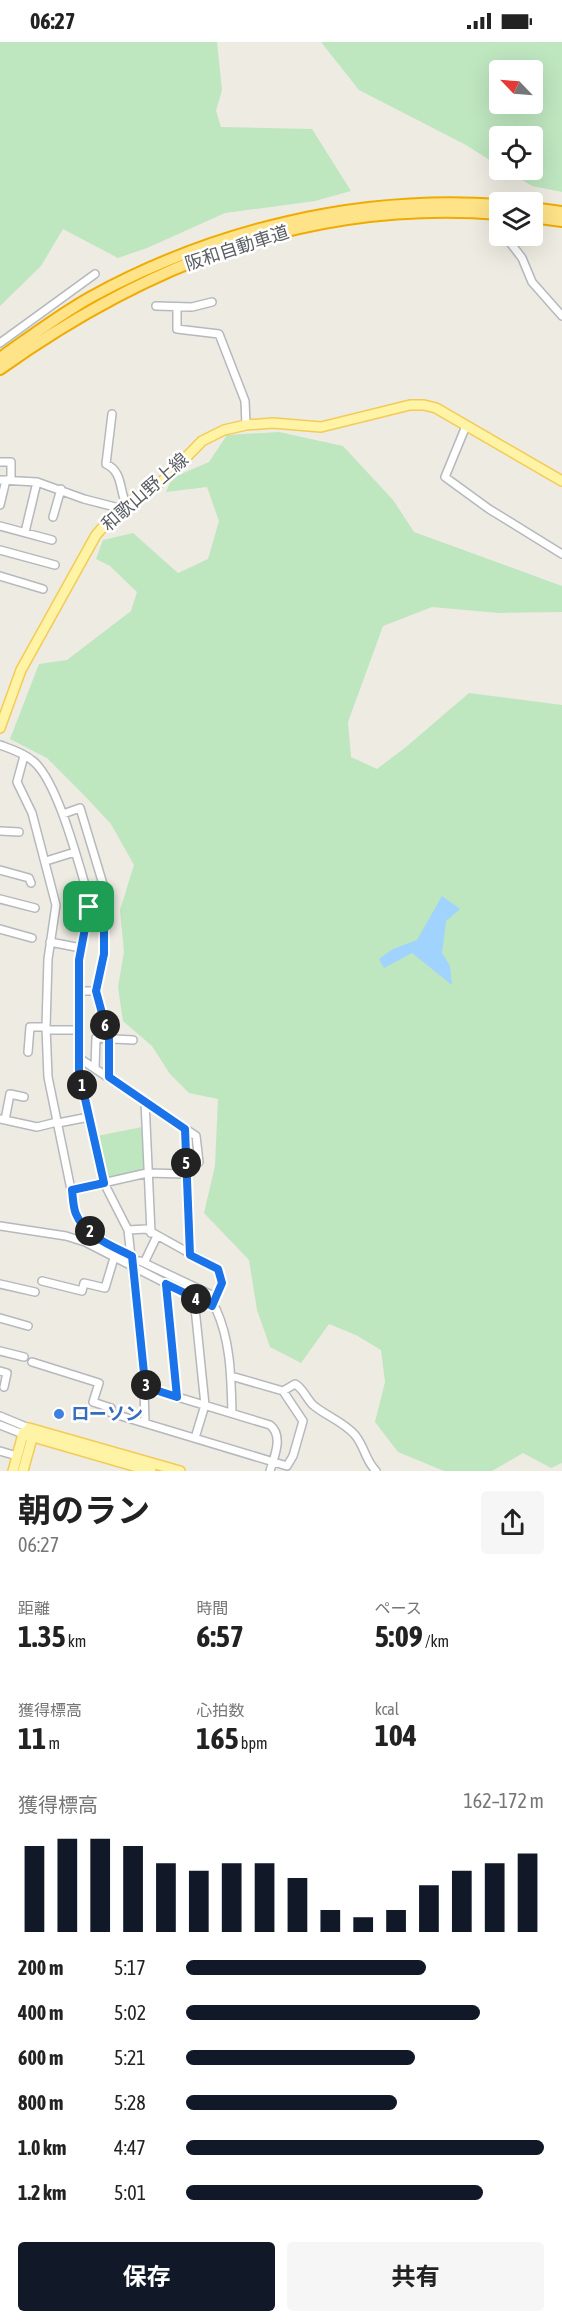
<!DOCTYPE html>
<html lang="ja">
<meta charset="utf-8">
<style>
:root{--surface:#fff;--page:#f6f6f6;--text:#222;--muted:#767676;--accent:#111827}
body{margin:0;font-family:"Asap Condensed","Noto Sans JP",sans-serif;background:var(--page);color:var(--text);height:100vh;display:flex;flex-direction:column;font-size:22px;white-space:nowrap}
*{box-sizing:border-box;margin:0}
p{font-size:20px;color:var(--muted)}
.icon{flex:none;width:33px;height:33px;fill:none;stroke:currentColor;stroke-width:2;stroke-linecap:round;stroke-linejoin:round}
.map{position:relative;height:1429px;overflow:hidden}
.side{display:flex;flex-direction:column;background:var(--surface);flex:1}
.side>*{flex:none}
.needle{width:39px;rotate:295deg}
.fabs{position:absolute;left:489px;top:18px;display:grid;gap:12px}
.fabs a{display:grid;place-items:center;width:54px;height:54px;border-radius:6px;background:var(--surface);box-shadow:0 6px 24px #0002;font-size:30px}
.pin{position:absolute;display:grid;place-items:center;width:51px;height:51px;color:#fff;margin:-26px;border-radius:12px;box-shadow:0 3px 9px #0006}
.km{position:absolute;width:30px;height:30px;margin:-15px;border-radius:50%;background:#222;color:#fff;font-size:16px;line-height:30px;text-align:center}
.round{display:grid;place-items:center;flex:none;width:63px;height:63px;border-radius:6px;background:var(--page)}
.headline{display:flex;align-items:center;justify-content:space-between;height:102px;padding:0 18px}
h1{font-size:33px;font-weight:700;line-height:45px}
.stats{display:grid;grid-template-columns:repeat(3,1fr);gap:9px;height:102px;padding:6px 18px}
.stats div{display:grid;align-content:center}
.stats b{font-size:30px;font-weight:700}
.stats small{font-size:16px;font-weight:400}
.stats p{font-size:16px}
.chart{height:168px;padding:12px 18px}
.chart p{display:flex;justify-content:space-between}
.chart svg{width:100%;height:108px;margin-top:6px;stroke:var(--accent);stroke-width:6}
.button{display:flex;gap:12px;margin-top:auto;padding:12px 18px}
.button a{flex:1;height:69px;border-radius:6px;background:var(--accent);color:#fff;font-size:24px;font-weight:700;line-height:69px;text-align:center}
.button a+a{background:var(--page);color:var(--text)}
ul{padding:0 18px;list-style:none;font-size:20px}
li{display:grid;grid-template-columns:96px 72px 1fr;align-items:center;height:45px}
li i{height:15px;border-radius:8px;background:var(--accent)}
.status{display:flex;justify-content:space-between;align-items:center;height:42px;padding:0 30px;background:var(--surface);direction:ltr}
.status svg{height:16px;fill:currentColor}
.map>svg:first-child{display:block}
.green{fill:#bee6bf;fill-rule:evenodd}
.water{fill:#a1d3ff}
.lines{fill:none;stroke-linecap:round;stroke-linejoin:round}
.stream{stroke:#a1d3ff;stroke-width:1.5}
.minor-casing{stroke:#b5b8bd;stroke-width:10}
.major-casing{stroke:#f3cb55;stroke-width:12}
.highway-casing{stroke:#f0ab00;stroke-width:14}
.minor{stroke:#fff;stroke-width:7}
.major{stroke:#fff3a6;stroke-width:9}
.highway{stroke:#fee388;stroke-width:10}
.route-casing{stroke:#fff;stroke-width:12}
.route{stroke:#1a73e8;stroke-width:8}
.shop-dot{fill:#3f7fe0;stroke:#fff;stroke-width:2}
.labels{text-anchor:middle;stroke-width:5;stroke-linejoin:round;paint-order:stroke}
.street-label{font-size:18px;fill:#5a5e63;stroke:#fff}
.shop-label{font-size:18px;font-weight:bold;fill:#366cbe;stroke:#fff;text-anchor:start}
</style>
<div class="status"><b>06:27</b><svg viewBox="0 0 49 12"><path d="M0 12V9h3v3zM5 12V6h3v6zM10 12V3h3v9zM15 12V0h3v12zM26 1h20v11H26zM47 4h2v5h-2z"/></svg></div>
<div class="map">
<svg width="562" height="1429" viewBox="0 0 562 1429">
<rect width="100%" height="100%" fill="#eeebe2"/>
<path class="green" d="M 0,0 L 217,0 L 222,48 L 216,69 L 221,85 L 312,87 L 351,149 L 315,159 L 225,171 L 147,206 L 118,216 L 63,187 L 41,224 L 0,264 Z
M 321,0 L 562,0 L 562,150 L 532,144 L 506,128 L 532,128 L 532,94 L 500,94 L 499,124 L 466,103 L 359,48 ZM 532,28 L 532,62 L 500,62 L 500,28 Z
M 279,390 L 343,404 L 393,458 L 414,490 L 562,544 L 562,570 L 499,571 L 432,565 L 383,584 L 348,680 L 351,715 L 377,727 L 406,705 L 469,651 L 562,663 L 562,1421 L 551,1426 L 523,1411 L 492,1429 L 444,1429 L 398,1410 L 375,1380 L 385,1340 L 381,1308 L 356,1293 L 329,1282 L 301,1321 L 270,1305 L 257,1268 L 249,1218 L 204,1171 L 215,1124 L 218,1057 L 189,1051 L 170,1032 L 152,1004 L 123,979 L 118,945 L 124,910 L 120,868 L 134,823 L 111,782 L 82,751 L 47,716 L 10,697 L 39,622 L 67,618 L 131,569 L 137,550 L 110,524 L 96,517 L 103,498 L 133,491 L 178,531 L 208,517 L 219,479 L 207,445 L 166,450 L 172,436 L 209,420 L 227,393 Z
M 142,1085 L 145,1129 L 108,1138 L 97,1094 Z"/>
<path class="water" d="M 442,854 L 460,867 L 446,879 L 442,911 L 450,924 L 452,943 L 412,911 L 384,926 L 379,917 L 393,907 L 417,898 Z"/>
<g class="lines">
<path class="stream" d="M 17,435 L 24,436
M 63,446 L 88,454"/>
<defs>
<path id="minor" d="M 505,194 L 522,216 L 532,240 L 562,274
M 156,264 L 192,265 L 212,260
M 177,265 L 177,287 L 219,292 L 245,359 L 246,383
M 0,301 L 95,232
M 112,372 L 106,422 C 123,430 119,447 126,462
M 466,384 L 445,435 L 489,467 L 562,512
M 0,420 L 11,420 L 11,438
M 0,438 L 37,440 L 84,457 L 115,465 L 118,468
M 0,463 L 6,438
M 53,475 L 61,447
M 0,484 L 52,498
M 25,490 L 37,440
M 0,508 L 55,523
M 0,534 L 43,547
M 0,703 C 11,707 24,711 33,719 C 58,739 79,824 89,856 L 89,870 L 79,918 L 79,1031 L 104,1141 L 128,1188 L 145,1341 L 151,1347 L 270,1383 C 284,1394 274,1415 270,1429
M 24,714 L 17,740 L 32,771 L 56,863 L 48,917 L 46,985 L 48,1035 L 76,1172 C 90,1194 110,1202 132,1214
M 63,772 L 80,766 L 106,852 L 103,868 L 104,912 L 96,949 L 109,997 L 109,1035
M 0,789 L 19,790
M 46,819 L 75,810
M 0,828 L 29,836 L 31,841
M 0,857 L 35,866
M 0,887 L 32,896
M 50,900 L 81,906
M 79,949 L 96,949
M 46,988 L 79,988
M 28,1010 L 30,985 L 46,985
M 79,1016 L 196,1094 L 199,1120
M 95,1026 L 96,996 L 133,998
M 145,1059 L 151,1191
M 0,1077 L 37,1085 L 57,1080
M 5,1078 L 10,1052 L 24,1055
M 58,1081 L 89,1075
M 185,1087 L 190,1213
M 72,1148 L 147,1131 L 186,1132
M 0,1184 L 66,1194 L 85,1200 L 216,1267 C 231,1300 231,1336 232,1371
M 128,1188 L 146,1187 L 218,1227 L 222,1241 L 212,1264
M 132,1219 L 140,1219 L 216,1255
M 144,1221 L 157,1194
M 42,1239 L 82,1249 L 84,1241 L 105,1246 L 114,1216
M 0,1242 L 35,1250
M 166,1242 L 177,1355
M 194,1256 L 205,1363 L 195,1396
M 0,1276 L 28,1284
M 0,1309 L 24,1315
M 32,1320 L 99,1341 L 93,1360 L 111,1366 L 111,1371 L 287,1424 L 293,1414 L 303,1379 L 283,1349
M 0,1329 L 7,1331 L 4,1345
M 231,1334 L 283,1349 L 295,1342 C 303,1346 306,1356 313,1363 C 326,1374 344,1380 355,1393 C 365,1405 365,1418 376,1429
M 0,1374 L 29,1386
M 145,1381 L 144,1346 L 146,1343
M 0,1383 L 23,1392
M 0,1409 L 17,1414"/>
<path id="major" d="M 0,686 L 21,628 L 96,493 L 118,468 L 165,437 L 202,399 L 224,388 L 246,383 L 273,381 L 321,385 L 410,363 L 424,363 L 436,366 L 562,439
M 29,1386 L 180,1429
M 23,1392 L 151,1429
M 13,1429 L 23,1392 L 25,1390
M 23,1429 L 32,1396 L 31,1391"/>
<path id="highway" d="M 532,166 L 562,170
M 532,175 L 562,179
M 0,316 C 30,295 59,273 91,255 C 215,187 358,153 500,163
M 0,327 C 150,220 312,157 500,172"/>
</defs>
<use href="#minor" class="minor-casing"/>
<use href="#major" class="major-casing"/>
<use href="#highway" class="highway-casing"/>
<use href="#minor" class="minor"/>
<use href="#major" class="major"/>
<use href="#highway" class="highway"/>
</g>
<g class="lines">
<defs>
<path id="route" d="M 89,865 L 104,868 L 104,912 L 96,949 L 109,997 L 109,1035 L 185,1087 L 190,1213 L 218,1227 L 222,1241 L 212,1264 L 166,1242 L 177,1355 L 152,1347 L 145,1341 L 132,1214 C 112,1204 85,1194 76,1172 C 73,1165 73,1156 72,1148 L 104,1141 L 79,1030 L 79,918 Z"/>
</defs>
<use href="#route" class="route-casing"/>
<use href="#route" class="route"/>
</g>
<circle class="shop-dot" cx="59" cy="1372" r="6"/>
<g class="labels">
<g class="street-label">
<text transform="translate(237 206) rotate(-18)" y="6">阪和自動車道</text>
<text transform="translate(145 450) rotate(-41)" y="6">和歌山野上線</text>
</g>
<g class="shop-label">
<text x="71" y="1378">ローソン</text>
</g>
</g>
</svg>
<div class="fabs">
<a><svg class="needle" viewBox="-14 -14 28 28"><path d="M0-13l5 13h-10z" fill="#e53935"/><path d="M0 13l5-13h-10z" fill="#767676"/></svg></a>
<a><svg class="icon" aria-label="locate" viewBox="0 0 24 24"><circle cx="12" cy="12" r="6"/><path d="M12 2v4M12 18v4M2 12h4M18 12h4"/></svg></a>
<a><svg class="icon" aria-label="layers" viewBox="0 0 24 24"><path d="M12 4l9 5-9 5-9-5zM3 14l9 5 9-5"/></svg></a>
</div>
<div class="pin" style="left:89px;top:865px;background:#1e9e55"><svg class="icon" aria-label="arrive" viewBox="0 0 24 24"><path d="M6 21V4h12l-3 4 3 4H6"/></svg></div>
<b class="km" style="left:82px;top:1043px">1</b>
<b class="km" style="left:90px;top:1189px">2</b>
<b class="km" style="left:146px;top:1343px">3</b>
<b class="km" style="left:196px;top:1257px">4</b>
<b class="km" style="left:186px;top:1121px">5</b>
<b class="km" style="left:105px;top:983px">6</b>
</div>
<section class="side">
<div class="headline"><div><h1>朝のラン</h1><p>06:27</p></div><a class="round"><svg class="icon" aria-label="share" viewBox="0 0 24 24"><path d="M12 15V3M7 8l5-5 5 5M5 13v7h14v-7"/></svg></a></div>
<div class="stats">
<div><p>距離</p><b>1.35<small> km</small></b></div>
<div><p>時間</p><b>6:57</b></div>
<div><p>ペース</p><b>5:09<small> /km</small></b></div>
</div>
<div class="stats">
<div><p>獲得標高</p><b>11<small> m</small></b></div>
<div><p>心拍数</p><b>165<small> bpm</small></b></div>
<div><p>kcal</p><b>104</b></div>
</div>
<div class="chart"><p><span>獲得標高</span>162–172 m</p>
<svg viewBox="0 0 160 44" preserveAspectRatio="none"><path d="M5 44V9M15 44V6M25 44V6M35 44V9M45 44V16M55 44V19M65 44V16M75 44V16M85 44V22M95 44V35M105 44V38M115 44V35M125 44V25M135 44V19M145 44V16M155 44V12"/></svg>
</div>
<ul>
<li><b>200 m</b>5:17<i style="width:67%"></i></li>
<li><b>400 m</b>5:02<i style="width:82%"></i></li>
<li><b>600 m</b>5:21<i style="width:64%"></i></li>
<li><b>800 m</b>5:28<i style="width:59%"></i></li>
<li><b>1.0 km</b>4:47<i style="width:100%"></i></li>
<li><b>1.2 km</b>5:01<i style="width:83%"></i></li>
</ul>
<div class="button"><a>保存</a><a>共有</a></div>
</section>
